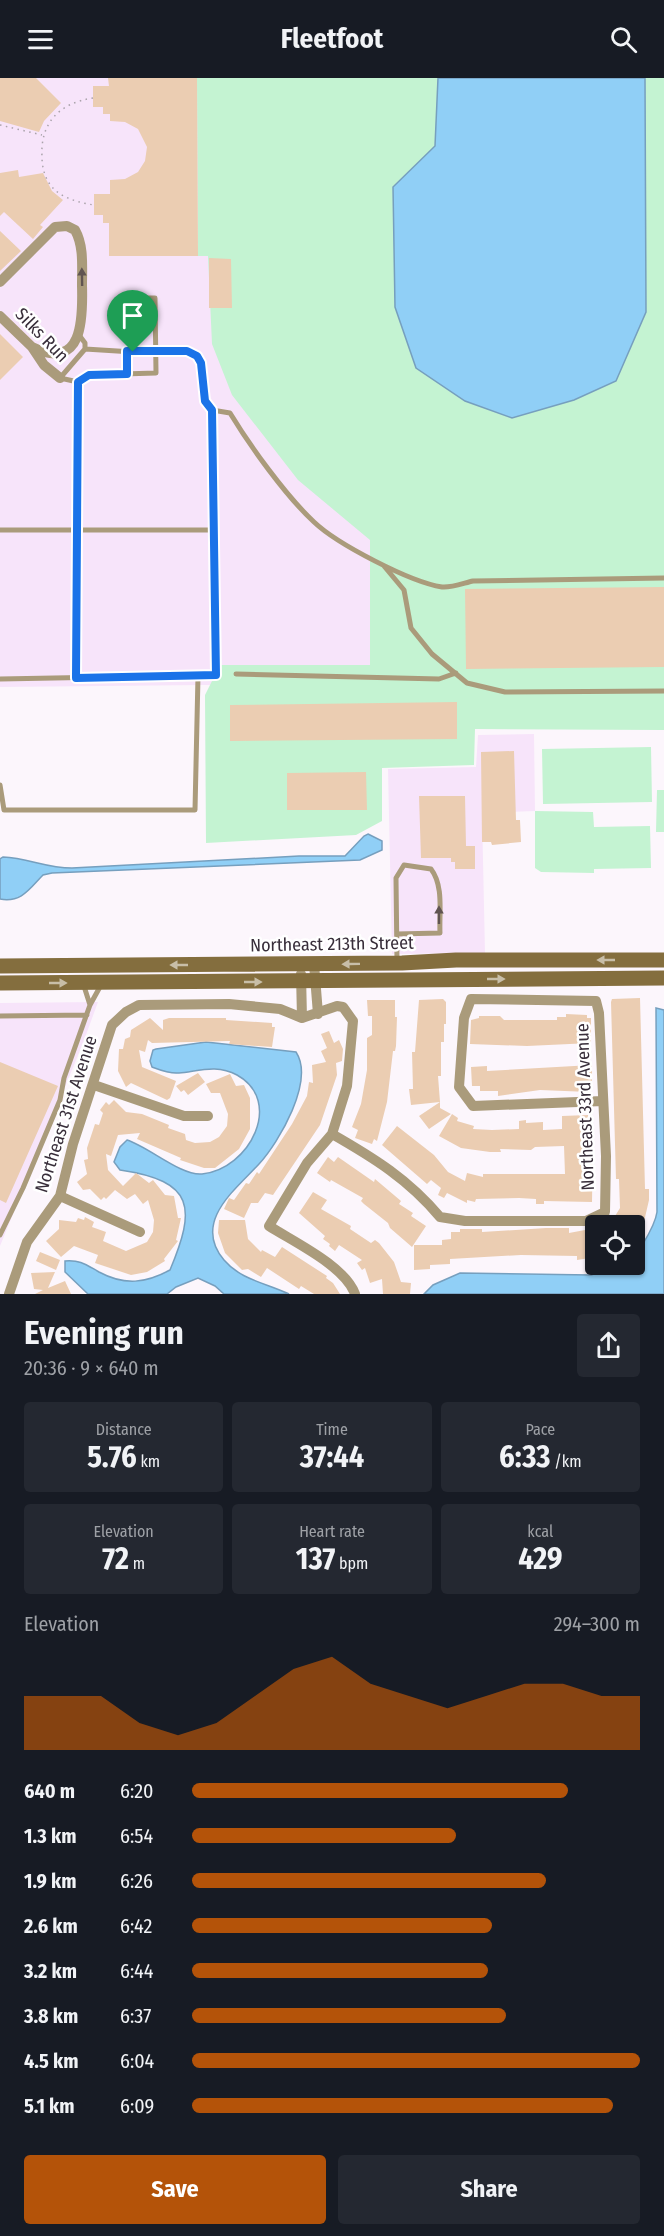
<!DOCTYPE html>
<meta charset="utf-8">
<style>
:root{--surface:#171b24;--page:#242831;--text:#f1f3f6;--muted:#9ea1a6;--accent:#b45309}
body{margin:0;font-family:"Fira Sans Condensed",sans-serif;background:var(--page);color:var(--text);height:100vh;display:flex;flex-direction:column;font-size:22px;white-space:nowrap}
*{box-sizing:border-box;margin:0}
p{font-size:20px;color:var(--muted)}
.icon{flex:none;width:33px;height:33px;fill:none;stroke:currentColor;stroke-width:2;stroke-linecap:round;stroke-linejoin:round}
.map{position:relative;height:1216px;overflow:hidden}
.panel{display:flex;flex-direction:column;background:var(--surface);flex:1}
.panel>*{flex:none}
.buttons{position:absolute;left:585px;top:1137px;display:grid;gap:12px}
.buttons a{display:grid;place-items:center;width:60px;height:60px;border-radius:6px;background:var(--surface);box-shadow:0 2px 4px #0004;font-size:30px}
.pin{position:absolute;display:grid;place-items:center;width:51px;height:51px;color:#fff;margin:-62px -26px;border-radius:50% 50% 50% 0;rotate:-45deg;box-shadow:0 0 6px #0007}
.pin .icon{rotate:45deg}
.round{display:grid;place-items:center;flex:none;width:63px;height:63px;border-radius:6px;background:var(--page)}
.summary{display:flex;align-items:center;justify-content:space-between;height:102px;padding:0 24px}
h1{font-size:33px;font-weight:700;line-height:45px}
.stats{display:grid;grid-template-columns:repeat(3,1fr);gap:9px;height:102px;padding:6px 24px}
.stats div{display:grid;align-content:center;border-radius:6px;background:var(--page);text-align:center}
.stats b{font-size:30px;font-weight:700}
.stats small{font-size:16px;font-weight:400}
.stats p{font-size:16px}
.chart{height:168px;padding:12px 24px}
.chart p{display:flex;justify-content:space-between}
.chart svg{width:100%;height:108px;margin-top:6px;fill:var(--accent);opacity:.7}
.primary-button{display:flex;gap:12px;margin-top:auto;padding:12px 24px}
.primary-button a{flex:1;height:69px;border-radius:6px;background:var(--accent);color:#fff;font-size:24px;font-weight:700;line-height:69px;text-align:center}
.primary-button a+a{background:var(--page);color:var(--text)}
ul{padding:0 24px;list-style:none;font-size:20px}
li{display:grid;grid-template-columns:96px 72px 1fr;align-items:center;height:45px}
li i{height:15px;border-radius:8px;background:var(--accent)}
header{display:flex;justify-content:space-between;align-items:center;height:78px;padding:0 24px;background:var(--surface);font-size:27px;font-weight:700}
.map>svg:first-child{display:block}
.built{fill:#f7e4fa}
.green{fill:#c4f3d2}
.water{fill:#90cff6;stroke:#769fbe;stroke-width:1.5}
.building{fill:#ebcdb2}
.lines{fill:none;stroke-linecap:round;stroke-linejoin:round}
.path{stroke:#aaa3ab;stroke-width:1.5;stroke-dasharray:1.5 4.5;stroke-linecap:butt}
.lane{stroke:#aa9b7b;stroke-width:5}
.street{stroke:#aa9b7b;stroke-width:10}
.secondary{stroke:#846e3e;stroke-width:15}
.oneway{fill:#605451}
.oneway2{fill:#c8bea8}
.route-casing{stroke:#fff;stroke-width:12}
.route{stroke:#1a73e8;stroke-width:8}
.labels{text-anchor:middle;stroke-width:5;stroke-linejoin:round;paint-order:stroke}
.street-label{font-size:18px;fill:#382e3a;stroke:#fff}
</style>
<header><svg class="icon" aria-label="menu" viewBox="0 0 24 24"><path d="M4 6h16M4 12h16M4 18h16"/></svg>Fleetfoot<svg class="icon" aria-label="search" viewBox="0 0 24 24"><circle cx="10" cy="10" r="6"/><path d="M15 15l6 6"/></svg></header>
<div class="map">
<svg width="664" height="1216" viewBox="0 0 664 1216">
<rect width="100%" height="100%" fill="#fcf6fc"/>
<path class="built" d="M 0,0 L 664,0 L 664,636 L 303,606 L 0,609 Z
M 534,656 L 535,733 L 482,735 L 485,875 L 392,876 L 388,691 L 476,689 L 478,657 Z
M 98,924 L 83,965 L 0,1168 L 0,925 Z"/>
<path class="green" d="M 197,0 L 664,0 L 664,652 L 475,651 L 474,687 L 382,690 L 382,743 L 356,757 L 206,765 L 205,617 L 220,587 L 370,587 L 370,462 L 298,402 L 232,317 L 212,266 L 208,178 L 198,178 Z
M 651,669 L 652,724 L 543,726 L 542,671 Z
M 657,712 L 664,712 L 664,754 L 656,754 Z
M 535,733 L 593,734 L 594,749 L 650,748 L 651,790 L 594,791 L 594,795 L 541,794 L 535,790 Z"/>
<path class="water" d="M 438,0 L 645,0 L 646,234 L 616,303 L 574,322 L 512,340 L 465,323 L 416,290 L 395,229 L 393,109 L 435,68 Z
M 368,756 L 382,763 L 382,772 L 360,782 L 52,795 L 43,797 C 30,810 22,825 0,821 L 0,781 L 3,779 C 28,780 46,790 72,790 L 299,778 L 345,778 L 364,758 Z
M 656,930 L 664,932 L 664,1216 L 424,1216 L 433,1207 L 460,1195 L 591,1197 L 624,1187 L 634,1186 C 634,1174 654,1155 657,1134 Z
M 206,964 L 296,974 C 315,1003 279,1064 259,1086 C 235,1112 192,1144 224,1182 C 241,1202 266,1205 289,1216 L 224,1216 L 215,1208 L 198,1200 L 176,1209 L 167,1216 L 88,1216 L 65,1194 L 65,1183 C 81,1182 85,1186 99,1194 C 125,1208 146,1205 170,1192 C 196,1130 195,1103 120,1092 L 114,1084 L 120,1069 L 127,1062 C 149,1069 181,1098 202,1096 C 250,1091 284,1023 237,997 C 217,986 199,993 179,995 C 170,996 160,992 152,989 L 150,983 L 153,972 L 156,971 Z"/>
<path class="building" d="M 0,0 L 36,0 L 61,25 L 44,43 L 39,54 L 0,43 Z
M 108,0 L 197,0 L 198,178 L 109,178 L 109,145 L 103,145 L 103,137 L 94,137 L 94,116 L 110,116 L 110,102 L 125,101 L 138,94 L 145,83 L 147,69 L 138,51 L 125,44 L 110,43 L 110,36 L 103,36 L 103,29 L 93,29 L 93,8 L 109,8 Z
M 18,92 L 19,99 L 43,95 L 52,113 L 63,122 L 40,147 L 43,149 L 33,161 L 4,134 L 0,138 L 0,95 Z
M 0,153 L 21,173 L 0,193 Z
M 209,180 L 231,181 L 232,230 L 209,230 Z
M 0,256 L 23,279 L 0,302 Z
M 664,509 L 664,589 L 466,591 L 465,511 Z
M 457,624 L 457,661 L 230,663 L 230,627 Z
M 514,673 L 516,742 L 520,742 L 521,764 L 492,767 L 491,764 L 482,764 L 481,674 Z
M 366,694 L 367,732 L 287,732 L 287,695 Z
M 419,718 L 465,718 L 466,768 L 475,768 L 475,791 L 455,791 L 455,784 L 451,784 L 451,780 L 421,780 Z
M 640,920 L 645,1111 L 649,1111 L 649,1122 L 643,1148 L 612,1143 L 620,1130 L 619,1101 L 616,1101 L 611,924 L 612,921 Z
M 443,921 L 446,924 L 446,946 L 444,946 L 444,964 L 441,964 L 441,998 L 438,998 L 440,1024 L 411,1027 L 409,1011 L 413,1011 L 412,974 L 415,974 L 419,922 Z
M 367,922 L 395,922 L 395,939 L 397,939 L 396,968 L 395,973 L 393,973 L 387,1024 L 377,1063 L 374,1061 L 372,1066 L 355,1060 L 358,1052 L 352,1049 L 361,1026 L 367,992 L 367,960 L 372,957 L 372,938 L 368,938 Z
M 566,936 L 587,937 L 587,940 L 591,940 L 591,965 L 527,968 L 470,966 L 471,942 L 479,940 L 479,938 L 500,938 L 504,942 L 557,942 L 557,939 L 566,939 Z
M 150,940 L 163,952 L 163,942 L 169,940 L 226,940 L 226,942 L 272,945 L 272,949 L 275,949 L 272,969 L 229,966 L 230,963 L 152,965 L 148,962 L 145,974 L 139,972 L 142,989 L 176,1003 L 170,1020 L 167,1022 L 131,1005 L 126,1009 L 118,993 L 119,971 L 123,971 L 125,961 L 130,959 L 131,952 Z
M 329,953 L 334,965 L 339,962 L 343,971 L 342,983 L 336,985 L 337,997 L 320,1047 L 273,1117 L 265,1115 L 258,1125 L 251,1125 L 244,1140 L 224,1131 L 229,1120 L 234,1122 L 246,1105 L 249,1106 L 257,1094 L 259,1096 L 292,1046 L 307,1018 L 309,1004 L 313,1005 L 312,987 L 326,984 L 321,973 L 327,970 L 321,956 Z
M 0,984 L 58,1008 L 6,1125 L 0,1122 Z
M 592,987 L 592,1012 L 589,1014 L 540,1012 L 498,1018 L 498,1013 L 480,1013 L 480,1008 L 472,1008 L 471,989 L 487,988 L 487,993 Z
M 198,995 L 205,1004 L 188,1017 L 184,1012 L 181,1014 L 176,1008 Z
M 230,996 L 236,1008 L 244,1007 L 250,1020 L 250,1051 L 239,1071 L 215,1090 L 204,1090 L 180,1082 L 181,1080 L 137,1061 L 140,1055 L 118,1057 L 111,1078 L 106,1076 L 108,1092 L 123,1108 L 136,1095 L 149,1105 L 153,1102 L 165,1117 L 174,1118 L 178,1140 L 181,1140 L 176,1162 L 178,1163 L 164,1181 L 165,1183 L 147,1194 L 131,1197 L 95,1185 L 98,1177 L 74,1168 L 61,1179 L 46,1163 L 59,1151 L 59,1142 L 76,1144 L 78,1140 L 84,1142 L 85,1139 L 94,1144 L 92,1149 L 106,1154 L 103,1163 L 126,1173 L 147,1164 L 153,1154 L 154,1142 L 148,1122 L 143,1126 L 135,1116 L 127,1121 L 115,1112 L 106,1121 L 104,1119 L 101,1122 L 90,1111 L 83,1112 L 77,1104 L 87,1096 L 84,1082 L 88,1081 L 87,1070 L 95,1046 L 99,1047 L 103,1035 L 100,1032 L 106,1024 L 109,1027 L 114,1022 L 126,1034 L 142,1036 L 169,1047 L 168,1050 L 185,1056 L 186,1062 L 195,1065 L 210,1064 L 219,1059 L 227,1048 L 228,1036 L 220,1015 L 211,1015 L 206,1006 Z
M 440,1024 L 440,1030 L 451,1036 L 429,1051 L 419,1038 Z
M 452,1036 L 458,1040 L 457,1043 L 474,1048 L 473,1051 L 492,1052 L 519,1051 L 519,1043 L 526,1042 L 526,1045 L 543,1044 L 543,1052 L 562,1051 L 562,1038 L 588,1037 L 588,1040 L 591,1040 L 593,1058 L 592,1124 L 544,1123 L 544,1126 L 536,1126 L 536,1121 L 519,1120 L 476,1121 L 475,1124 L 467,1122 L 467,1125 L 447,1115 L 444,1120 L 438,1117 L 441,1110 L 431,1102 L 427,1106 L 382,1067 L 397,1048 L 434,1077 L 448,1094 L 465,1103 L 467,1095 L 483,1099 L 483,1096 L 565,1096 L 564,1068 L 535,1069 L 531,1072 L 500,1071 L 501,1074 L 490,1074 L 461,1070 L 439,1058 Z
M 328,1079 L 334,1084 L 338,1079 L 374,1104 L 375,1101 L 401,1123 L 399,1126 L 413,1135 L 411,1138 L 426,1148 L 412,1169 L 390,1150 L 388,1145 L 364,1126 L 361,1123 L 363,1120 L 331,1102 L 330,1104 L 317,1095 Z
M 313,1114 L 327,1122 L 321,1131 L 351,1148 L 350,1151 L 371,1165 L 375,1162 L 379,1165 L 394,1184 L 401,1204 L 411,1205 L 410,1216 L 383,1216 L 382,1201 L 370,1205 L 365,1190 L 362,1192 L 357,1185 L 362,1182 L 339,1167 L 335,1173 L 329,1168 L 330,1166 L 323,1161 L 325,1158 L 299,1135 Z
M 219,1142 L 245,1142 L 248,1161 L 261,1174 L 262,1172 L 275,1179 L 282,1169 L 327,1198 L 326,1200 L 333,1205 L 340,1216 L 314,1216 L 301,1208 L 299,1211 L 267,1190 L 261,1199 L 248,1191 L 242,1192 L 225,1175 L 218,1155 Z
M 546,1150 L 569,1150 L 569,1155 L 585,1152 L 590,1160 L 596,1157 L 596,1179 L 577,1182 L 577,1178 L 521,1177 L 450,1181 L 450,1186 L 430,1187 L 430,1191 L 414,1192 L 414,1167 L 442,1167 L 442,1162 L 451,1161 L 451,1154 L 460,1154 L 460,1151 L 482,1151 L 482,1154 Z
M 40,1174 L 60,1182 L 56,1192 L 36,1183 Z
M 55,1194 L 48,1210 L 65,1203 L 71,1216 L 35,1216 L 43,1212 L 34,1211 L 31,1195 Z"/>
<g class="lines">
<path class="path" d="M 93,20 C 60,25 40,44 42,79 C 42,91 46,104 55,112 C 65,121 81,125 94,127
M 0,47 L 42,57"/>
<path class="lane" d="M 127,273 L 127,296
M 78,304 L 89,297 L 156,295 L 155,220 L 123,220
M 212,332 L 230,335 C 250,368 286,418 314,444 C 337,466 410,504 442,509 C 451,510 464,505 473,503 L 664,500
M 0,452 L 213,452
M 384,488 L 404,512 L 411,550 L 432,576 L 467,605 L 505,614 L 664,613
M 236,596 L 439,601 L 456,595
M 76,600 L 78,304 L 60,300 L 85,271 L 85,265 L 79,257
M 0,601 L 216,597 L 212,332 L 205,323 L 201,285 L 197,278 L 187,273 L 133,274 L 85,271
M 0,707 L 4,732 L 195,732 L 198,598
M 397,884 L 396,800 L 404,787 L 431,791 C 444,808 439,835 440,855 L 397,856
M 83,905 L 90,927
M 0,938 L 87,937
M 0,1157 L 23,1110 L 60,1022 L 64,1000 L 90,927 L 101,907"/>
<path class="street" d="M 0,204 L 55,149 L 67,148 L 75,152 C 84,168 82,188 82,207 C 83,241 83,294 32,269
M 0,238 L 32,269 L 44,287 L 60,300
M 314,886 L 318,936
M 301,896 L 302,940
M 94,1007 L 184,1038 L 208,1038
M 332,1056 C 374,1080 408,1101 440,1139 L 465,1143 L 586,1143 L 605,1134 L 606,1078 L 599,935 L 596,923 L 471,921 L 464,940 L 459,1009 L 473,1028 L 603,1023
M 60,1118 L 140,1154
M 9,1216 L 27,1164 L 60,1118 L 73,1066 L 112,947 L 126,934 L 139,927 L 229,926 L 280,931 L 302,940 L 337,928 L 343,929 L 353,943 L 347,1008 L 332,1056 L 307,1085 L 269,1148 C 294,1164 345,1188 355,1216"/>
<path class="secondary" d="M 0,888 L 402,885 L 456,882 L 664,882
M 0,905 L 664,900"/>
</g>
<defs><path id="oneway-solid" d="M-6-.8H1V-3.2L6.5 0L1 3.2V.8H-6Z" transform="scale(1.5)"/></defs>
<g class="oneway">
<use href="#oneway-solid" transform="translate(82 199) rotate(-91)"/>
<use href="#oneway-solid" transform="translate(439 837) rotate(-90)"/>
</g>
<g class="oneway2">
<use href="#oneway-solid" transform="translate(606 882) rotate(-180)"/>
<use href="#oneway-solid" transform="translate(351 886) rotate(179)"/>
<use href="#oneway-solid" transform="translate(179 887) rotate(180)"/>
<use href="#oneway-solid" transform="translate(496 901)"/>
<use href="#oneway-solid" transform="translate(253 904)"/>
<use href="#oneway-solid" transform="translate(58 905)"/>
</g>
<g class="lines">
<defs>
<path id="route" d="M 127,273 L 187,273 L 197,278 L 201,285 L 205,323 L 212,332 L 216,597 L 76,600 L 78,304 L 89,297 L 127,296 Z"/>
</defs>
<use href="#route" class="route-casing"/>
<use href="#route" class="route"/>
</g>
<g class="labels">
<g class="street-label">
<text transform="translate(42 257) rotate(46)" y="6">Silks Run</text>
<text transform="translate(332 866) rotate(-1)" y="6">Northeast 213th Street</text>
<text transform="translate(585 1029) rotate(-92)" y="6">Northeast 33rd Avenue</text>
<text transform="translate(66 1036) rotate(-72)" y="6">Northeast 31st Avenue</text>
</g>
</g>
</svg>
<div class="buttons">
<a><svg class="icon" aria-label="locate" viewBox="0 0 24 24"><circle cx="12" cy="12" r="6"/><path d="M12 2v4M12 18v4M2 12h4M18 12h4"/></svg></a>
</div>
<div class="pin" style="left:133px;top:274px;background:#1e9e55"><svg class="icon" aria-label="arrive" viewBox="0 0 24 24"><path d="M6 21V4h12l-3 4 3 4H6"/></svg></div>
</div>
<section class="panel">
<div class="summary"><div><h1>Evening run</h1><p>20:36 · 9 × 640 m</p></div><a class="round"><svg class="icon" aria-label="share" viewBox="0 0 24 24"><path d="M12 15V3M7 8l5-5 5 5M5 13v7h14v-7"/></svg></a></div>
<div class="stats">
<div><p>Distance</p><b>5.76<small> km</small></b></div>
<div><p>Time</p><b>37:44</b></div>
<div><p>Pace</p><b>6:33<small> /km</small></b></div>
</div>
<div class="stats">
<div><p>Elevation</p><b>72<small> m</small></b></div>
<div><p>Heart rate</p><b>137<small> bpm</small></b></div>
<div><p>kcal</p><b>429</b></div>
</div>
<div class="chart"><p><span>Elevation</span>294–300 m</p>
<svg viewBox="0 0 160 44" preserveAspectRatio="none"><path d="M0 44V22L10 22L20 22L30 33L40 38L50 33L60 22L70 11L80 6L90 17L100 22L110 27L120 22L130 17L140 17L150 22L160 22V44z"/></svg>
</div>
<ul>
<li><b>640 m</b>6:20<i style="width:84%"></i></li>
<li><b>1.3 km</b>6:54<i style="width:59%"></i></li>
<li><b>1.9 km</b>6:26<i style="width:79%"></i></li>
<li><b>2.6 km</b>6:42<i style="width:67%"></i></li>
<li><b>3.2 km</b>6:44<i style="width:66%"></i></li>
<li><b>3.8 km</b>6:37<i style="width:70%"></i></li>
<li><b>4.5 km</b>6:04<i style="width:100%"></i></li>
<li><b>5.1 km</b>6:09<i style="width:94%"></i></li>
</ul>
<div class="primary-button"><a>Save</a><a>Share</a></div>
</section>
